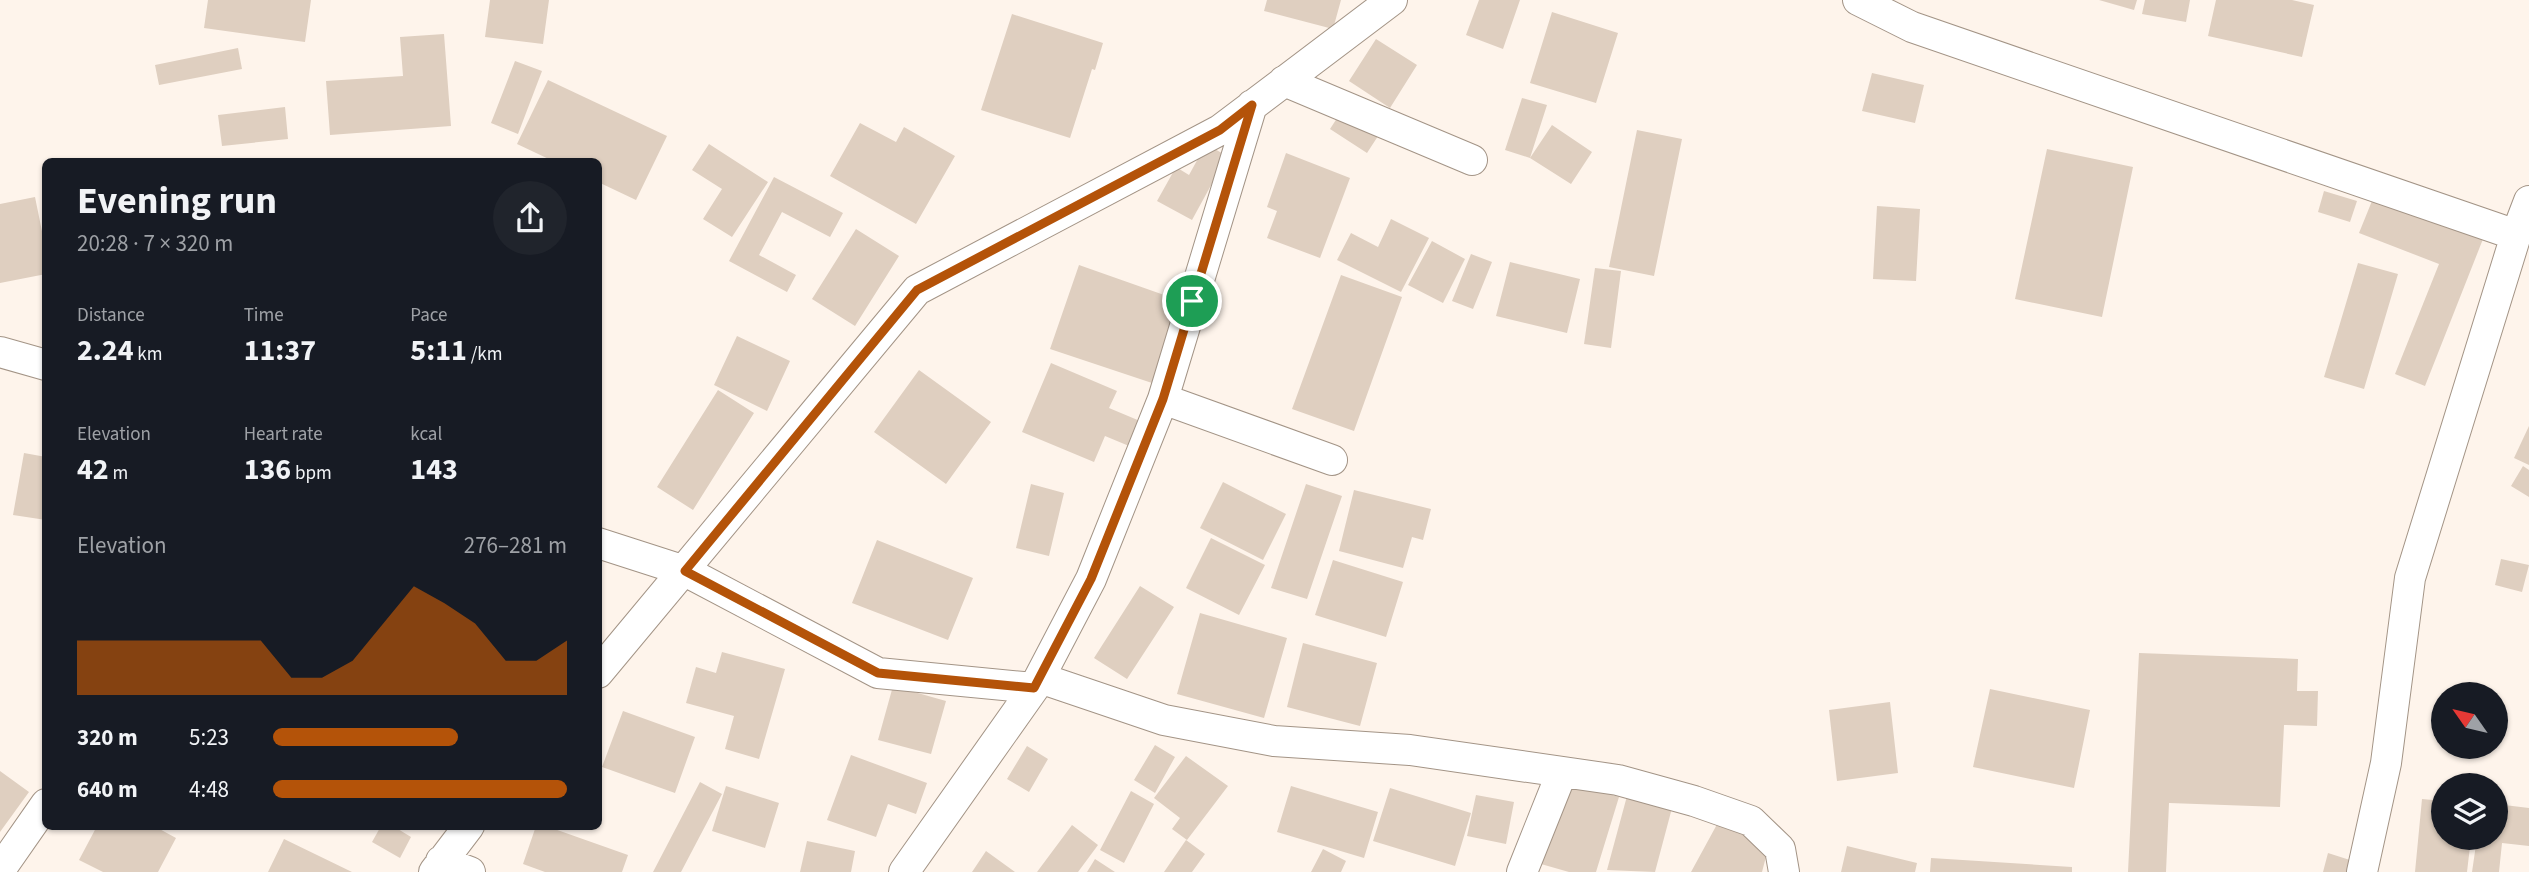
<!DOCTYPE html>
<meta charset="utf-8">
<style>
:root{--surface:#171b24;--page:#20242c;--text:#f1f3f6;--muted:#9ea1a6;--accent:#b45309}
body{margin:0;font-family:"Source Sans 3",sans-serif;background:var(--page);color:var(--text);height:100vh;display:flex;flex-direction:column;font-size:26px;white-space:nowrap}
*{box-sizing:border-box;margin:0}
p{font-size:23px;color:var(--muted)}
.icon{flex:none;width:38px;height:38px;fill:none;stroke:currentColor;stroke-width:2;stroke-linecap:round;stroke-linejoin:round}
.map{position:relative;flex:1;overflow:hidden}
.details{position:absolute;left:42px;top:158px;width:560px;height:672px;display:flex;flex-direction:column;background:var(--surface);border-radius:10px;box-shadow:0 2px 5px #0004}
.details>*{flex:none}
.needle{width:46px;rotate:304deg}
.tools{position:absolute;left:2431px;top:682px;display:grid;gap:14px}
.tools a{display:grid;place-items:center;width:77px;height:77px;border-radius:50%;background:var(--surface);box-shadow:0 2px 5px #0004;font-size:35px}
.pin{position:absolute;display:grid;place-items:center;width:60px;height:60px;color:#fff;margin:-30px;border:4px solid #fff;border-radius:50%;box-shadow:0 2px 7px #0007}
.round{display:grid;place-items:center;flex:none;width:74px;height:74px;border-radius:37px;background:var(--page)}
.overview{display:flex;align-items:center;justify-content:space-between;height:119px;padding:0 35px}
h1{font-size:38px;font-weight:700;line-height:52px}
.metrics{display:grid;grid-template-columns:repeat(3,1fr);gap:10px;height:119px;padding:7px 35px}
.metrics div{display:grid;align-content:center}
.metrics b{font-size:30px;font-weight:700}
.metrics small{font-size:19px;font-weight:400}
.metrics p{font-size:19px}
.chart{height:196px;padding:14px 35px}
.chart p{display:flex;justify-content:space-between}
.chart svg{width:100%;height:126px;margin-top:7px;fill:var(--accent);opacity:.7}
ul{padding:0 35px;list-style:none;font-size:23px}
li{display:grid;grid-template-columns:112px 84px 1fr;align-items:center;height:52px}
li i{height:18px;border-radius:9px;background:var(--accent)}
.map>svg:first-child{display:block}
.building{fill:#dfcfc0}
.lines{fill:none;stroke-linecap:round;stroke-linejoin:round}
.street-casing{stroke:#a39486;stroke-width:32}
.street{stroke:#fff;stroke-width:30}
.route-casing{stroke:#fff;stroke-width:14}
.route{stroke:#b45309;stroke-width:9}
</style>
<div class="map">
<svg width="2529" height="872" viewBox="0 0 2529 872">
<rect width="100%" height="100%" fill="#fef4eb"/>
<path class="building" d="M 208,0 L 311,0 L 305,42 L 204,28 Z
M 490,0 L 549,0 L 543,44 L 485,37 Z
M 1267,0 L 1341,0 L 1333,29 L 1264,11 Z
M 1479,0 L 1520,0 L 1503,49 L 1466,35 Z
M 2099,0 L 2137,0 L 2134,10 Z
M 2145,0 L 2190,0 L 2186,22 L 2142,14 Z
M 2216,0 L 2292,0 L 2314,5 L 2302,57 L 2208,36 Z
M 1552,12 L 1618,33 L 1596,103 L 1530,83 Z
M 1012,14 L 1103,43 L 1095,70 L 1092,69 L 1070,138 L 981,110 Z
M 444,34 L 451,126 L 330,135 L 326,81 L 403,76 L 400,37 Z
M 1376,39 L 1417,65 L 1390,108 L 1349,81 Z
M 238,48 L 242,69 L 159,85 L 155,65 Z
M 515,61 L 542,71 L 518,134 L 491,123 Z
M 1872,73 L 1924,85 L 1915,123 L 1862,111 Z
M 548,80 L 667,136 L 636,200 L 598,182 L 598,161 L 553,161 L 517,144 Z
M 1522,98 L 1547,105 L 1530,158 L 1505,150 Z
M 285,107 L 288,139 L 222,146 L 218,115 Z
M 1343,109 L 1380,133 L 1367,153 L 1330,129 Z
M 860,123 L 896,142 L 904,127 L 955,156 L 916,224 L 830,176 Z
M 1552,125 L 1592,152 L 1571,184 L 1530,158 Z
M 1637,130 L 1682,139 L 1654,276 L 1609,267 Z
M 709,144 L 768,182 L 732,237 L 703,219 L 722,189 L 692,170 Z
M 1206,144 L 1227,156 L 1192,220 L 1157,201 L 1176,167 L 1189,175 Z
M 2047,149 L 2133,167 L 2102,317 L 2015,299 Z
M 1286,153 L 1350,178 L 1320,258 L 1267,238 L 1277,211 L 1267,207 Z
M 774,177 L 843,213 L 830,237 L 782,212 L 759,255 L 796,275 L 787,292 L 729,261 Z
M 2324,191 L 2357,201 L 2350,222 L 2318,212 Z
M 2374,196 L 2483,239 L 2425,386 L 2395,374 L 2439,264 L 2359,233 Z
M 35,197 L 46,251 L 46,274 L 0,283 L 0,204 Z
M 1877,206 L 1920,209 L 1916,281 L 1873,279 Z
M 1391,219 L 1429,238 L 1401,292 L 1337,260 L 1351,233 L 1378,247 Z
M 856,229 L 899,256 L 855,326 L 812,299 Z
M 1432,241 L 1465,259 L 1443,303 L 1408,285 Z
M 1471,254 L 1492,262 L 1473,309 L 1452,301 Z
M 1510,262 L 1580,279 L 1567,333 L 1496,316 Z
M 2358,263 L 2398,274 L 2364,389 L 2324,377 Z
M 1079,265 L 1184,302 L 1155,384 L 1050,349 Z
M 1595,268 L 1621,271 L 1611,348 L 1584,344 Z
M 1341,275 L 1402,297 L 1354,431 L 1292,409 Z
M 737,336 L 790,361 L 767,411 L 714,385 Z
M 1051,363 L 1117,391 L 1109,408 L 1140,421 L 1129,446 L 1105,436 L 1094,462 L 1022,432 Z
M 919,370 L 991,422 L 946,484 L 874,432 Z
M 718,390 L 754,413 L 693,510 L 657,487 Z
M 2529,426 L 2529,465 L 2514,458 Z
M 24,453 L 46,457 L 46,520 L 13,515 Z
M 2523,466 L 2529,470 L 2529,497 L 2511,486 Z
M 1223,482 L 1286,514 L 1263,560 L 1200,528 Z
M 1031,484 L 1064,493 L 1049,556 L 1016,548 Z
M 1306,484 L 1342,496 L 1307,599 L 1271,588 Z
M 1354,490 L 1431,509 L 1423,540 L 1412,537 L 1403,568 L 1339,551 Z
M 1211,538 L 1265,565 L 1239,615 L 1186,588 Z
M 877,540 L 973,578 L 948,640 L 852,603 Z
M 2501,559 L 2529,565 L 2522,592 L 2495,585 Z
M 1333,560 L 1403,582 L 1386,637 L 1315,615 Z
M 1140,586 L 1174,607 L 1127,679 L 1094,658 Z
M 1200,613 L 1287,638 L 1264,718 L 1177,694 Z
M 1303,643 L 1377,663 L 1360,726 L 1287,707 Z
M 722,652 L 785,669 L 759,759 L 725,749 L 734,716 L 686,703 L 696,667 L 716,673 Z
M 2139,653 L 2298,659 L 2297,691 L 2318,691 L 2317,726 L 2284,725 L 2280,807 L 2169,803 L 2166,872 L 2128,872 Z
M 893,686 L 946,701 L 931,754 L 878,740 Z
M 1990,689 L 2090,710 L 2074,788 L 1973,767 Z
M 1890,702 L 1898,773 L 1837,781 L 1829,710 Z
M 623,711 L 695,737 L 675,793 L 602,767 Z
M 1155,745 L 1175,757 L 1155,793 L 1134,780 Z
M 1027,746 L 1048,759 L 1029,792 L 1007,779 Z
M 851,755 L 927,783 L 916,814 L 888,804 L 876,837 L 827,820 Z
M 1186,756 L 1228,786 L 1187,840 L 1172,829 L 1180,818 L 1154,798 Z
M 0,771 L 29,792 L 0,832 Z
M 1566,781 L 1619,797 L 1596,872 L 1569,872 L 1541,864 Z
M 700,782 L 722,794 L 681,872 L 653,872 Z
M 726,786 L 779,803 L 765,848 L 712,831 Z
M 1291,786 L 1378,812 L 1364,858 L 1277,832 Z
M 1390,788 L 1471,813 L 1455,866 L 1373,841 Z
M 1131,791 L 1154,804 L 1124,863 L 1100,850 Z
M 1476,795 L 1514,802 L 1506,844 L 1467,836 Z
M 1627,796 L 1672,808 L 1655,872 L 1607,870 Z
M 2422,799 L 2443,801 L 2443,838 L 2471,838 L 2467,872 L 2415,872 Z
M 2496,804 L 2529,808 L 2529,846 L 2502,843 L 2499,872 L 2472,872 L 2477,838 L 2496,838 Z
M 1721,817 L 1768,849 L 1762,872 L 1691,872 Z
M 1072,825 L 1098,845 L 1078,872 L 1037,872 Z
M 97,826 L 154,826 L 176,838 L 158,872 L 103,872 L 79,860 Z
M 381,826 L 393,826 L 411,837 L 400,858 L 372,842 Z
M 536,826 L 546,826 L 628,855 L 622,872 L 545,872 L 523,864 Z
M 284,839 L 352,872 L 268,872 Z
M 1186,840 L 1205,854 L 1192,872 L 1164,872 Z
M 807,841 L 855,851 L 851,872 L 800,872 Z
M 1847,846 L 1917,863 L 1915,872 L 1841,872 Z
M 1323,849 L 1346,861 L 1341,872 L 1311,872 Z
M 986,851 L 1015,872 L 972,872 Z
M 2328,853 L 2353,861 L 2350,872 L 2323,872 Z
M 1931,858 L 2072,867 L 2072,872 L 1930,872 Z
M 1095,859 L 1115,872 L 1087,872 Z"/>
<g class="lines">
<defs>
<path id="street" d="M 1858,0 L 1912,27 L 2516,235
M 1284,81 L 1472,160
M 0,352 L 46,365
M 1163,399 L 1332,460
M 598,543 L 685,571 L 878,673 L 1034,688
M 598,673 L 917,290 L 1220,130 L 1392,0
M 1040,678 L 1164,720 L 1274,741 L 1410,750 L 1618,780 L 1694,801 L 1751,821 L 1780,849 L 1784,872
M 441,861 L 470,872
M 0,870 L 46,804
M 434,872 L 469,826
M 904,872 L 1034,688 L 1091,579 L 1163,399 L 1252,105
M 1522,872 L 1562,772
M 2362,872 L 2386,763 L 2410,578 L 2516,235 L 2529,201"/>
</defs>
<use href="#street" class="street-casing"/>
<use href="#street" class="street"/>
</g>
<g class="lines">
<defs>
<path id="route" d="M 1252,105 L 1163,399 L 1091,579 L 1034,688 L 878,673 L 685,571 L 917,290 L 1220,130 Z"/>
</defs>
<use href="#route" class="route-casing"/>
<use href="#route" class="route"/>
</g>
</svg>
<div class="tools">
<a><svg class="needle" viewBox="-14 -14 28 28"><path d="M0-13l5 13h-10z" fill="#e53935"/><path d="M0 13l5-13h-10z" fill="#9ea1a6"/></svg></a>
<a><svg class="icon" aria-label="layers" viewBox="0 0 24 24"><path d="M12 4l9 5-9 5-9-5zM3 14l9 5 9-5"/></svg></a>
</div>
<div class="pin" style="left:1192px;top:301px;background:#1e9e55"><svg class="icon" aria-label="arrive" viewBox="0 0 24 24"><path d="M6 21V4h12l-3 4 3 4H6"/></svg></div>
<section class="details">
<div class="overview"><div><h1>Evening run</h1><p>20:28 · 7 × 320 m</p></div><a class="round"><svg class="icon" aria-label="share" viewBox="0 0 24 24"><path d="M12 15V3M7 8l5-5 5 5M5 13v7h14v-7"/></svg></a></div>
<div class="metrics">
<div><p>Distance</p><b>2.24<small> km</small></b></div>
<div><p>Time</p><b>11:37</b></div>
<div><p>Pace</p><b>5:11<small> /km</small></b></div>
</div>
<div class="metrics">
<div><p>Elevation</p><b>42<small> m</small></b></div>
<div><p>Heart rate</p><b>136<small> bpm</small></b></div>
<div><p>kcal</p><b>143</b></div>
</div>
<div class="chart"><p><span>Elevation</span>276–281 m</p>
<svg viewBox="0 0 160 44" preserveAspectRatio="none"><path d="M0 44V25L10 25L20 25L30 25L40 25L50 25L60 25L70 38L80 38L90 32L100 19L110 6L120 12L130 19L140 32L150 32L160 25V44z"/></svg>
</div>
<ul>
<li><b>320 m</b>5:23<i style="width:63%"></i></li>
<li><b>640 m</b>4:48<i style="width:100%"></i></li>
</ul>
</section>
</div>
